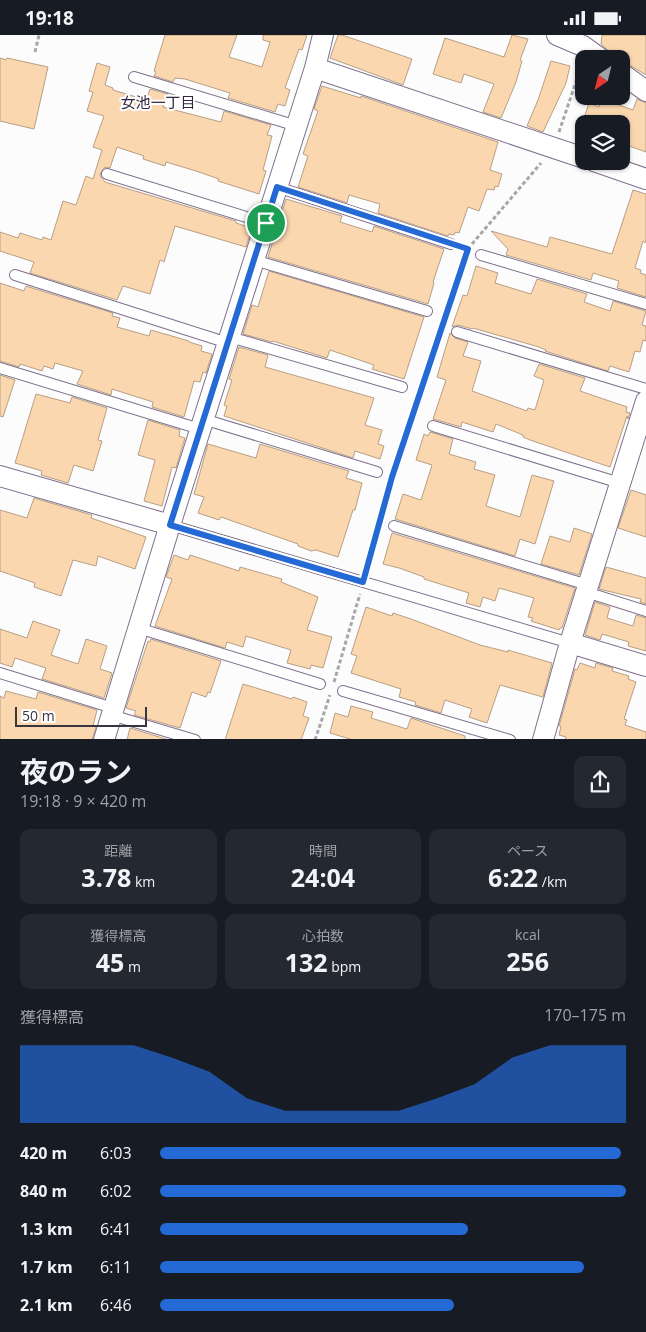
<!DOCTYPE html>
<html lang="ja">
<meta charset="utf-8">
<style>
:root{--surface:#171b24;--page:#242831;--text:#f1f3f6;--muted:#9ea1a6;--accent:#2569d5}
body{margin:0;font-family:"Open Sans","Noto Sans JP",sans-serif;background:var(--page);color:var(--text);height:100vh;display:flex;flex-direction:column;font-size:19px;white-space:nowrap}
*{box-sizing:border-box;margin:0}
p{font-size:16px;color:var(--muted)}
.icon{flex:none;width:28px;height:28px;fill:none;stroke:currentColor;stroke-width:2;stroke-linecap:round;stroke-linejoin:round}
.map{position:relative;height:704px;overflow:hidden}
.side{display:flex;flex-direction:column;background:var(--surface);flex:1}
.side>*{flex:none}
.needle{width:32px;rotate:215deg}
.fabs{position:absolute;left:575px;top:15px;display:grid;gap:10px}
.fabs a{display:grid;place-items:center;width:55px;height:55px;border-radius:10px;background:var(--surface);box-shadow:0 1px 4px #0004;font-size:25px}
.scale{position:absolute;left:15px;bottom:12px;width:132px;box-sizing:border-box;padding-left:5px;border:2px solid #3a3441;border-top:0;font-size:14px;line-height:18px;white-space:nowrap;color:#3a3441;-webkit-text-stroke:4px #fff;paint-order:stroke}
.pin{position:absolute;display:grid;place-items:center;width:42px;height:42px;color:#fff;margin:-21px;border:2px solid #fff;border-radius:50%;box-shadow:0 1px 5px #0007}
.round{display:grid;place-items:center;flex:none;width:52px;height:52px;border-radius:10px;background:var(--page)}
.summary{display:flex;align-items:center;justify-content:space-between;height:85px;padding:0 20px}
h1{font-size:28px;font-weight:700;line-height:38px}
.stats{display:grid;grid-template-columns:repeat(3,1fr);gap:8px;height:85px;padding:5px 20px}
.stats div{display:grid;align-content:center;border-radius:10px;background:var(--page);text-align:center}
.stats b{font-size:25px;font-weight:700}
.stats small{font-size:14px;font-weight:400}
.stats p{font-size:14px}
.chart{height:140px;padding:10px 20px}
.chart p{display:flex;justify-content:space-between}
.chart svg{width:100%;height:90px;margin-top:5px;fill:var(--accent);opacity:.7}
ul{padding:0 20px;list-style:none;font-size:16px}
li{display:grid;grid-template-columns:80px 60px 1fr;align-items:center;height:38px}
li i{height:12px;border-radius:6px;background:var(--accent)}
.status{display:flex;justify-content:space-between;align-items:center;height:35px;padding:0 25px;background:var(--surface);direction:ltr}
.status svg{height:14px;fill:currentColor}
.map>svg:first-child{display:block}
.building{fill:#fad7af;stroke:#b89f84}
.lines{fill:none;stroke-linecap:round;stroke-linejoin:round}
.service-casing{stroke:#7f718e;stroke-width:12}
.minor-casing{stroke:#7f718e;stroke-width:22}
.path{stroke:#a8a5ab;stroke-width:3;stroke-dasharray:4 2.5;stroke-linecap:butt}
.service{stroke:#fff;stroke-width:10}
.minor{stroke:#fff;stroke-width:20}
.route-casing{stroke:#fff;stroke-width:10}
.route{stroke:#2569d5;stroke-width:6}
.labels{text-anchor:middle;stroke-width:4;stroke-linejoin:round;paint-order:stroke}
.neighbourhood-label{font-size:15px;fill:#33263f;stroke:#fff}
</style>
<div class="status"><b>19:18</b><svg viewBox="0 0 49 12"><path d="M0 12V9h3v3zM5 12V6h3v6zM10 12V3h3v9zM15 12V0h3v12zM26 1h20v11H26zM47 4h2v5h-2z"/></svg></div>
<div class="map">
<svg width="646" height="705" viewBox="0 0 646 705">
<rect width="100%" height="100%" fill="#fcfcfc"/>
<path class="building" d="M 165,0 L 237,0 L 229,22 L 262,32 L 270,7 L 263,5 L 263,0 L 307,0 L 302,15 L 299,14 L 285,53 L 290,55 L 285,71 L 278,69 L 275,77 L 228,63 L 230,58 L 185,44 L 175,43 L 173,47 L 154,41 L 156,37 L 154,36 Z
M 338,0 L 342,0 L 412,24 L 403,50 L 330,23 Z
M 512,0 L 528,4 L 520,25 L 522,26 L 516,47 L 501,83 L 483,77 L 494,49 L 464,39 L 461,48 L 433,39 L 445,3 L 504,22 Z
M 602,0 L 646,0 L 646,40 L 623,26 L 625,21 L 611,18 L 601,9 Z
M 0,23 L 6,25 L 7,23 L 48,32 L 34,94 L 0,86 Z
M 551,26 L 570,31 L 566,48 L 543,97 L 527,91 L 538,65 Z
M 97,28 L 110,32 L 105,50 L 113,53 L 113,55 L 146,65 L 150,54 L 168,59 L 163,72 L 221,87 L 224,76 L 271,90 L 267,100 L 272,101 L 263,135 L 266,136 L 259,159 L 218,146 L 219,144 L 196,136 L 166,127 L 165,131 L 143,124 L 144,121 L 117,112 L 110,133 L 105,132 L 101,137 L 100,141 L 105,147 L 236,186 L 236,188 L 252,193 L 246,212 L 175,191 L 164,227 L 160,225 L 150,259 L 123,251 L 117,265 L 30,238 L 34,227 L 0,216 L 0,197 L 18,203 L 20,198 L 42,205 L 43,202 L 51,205 L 63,166 L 76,170 L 86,141 L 93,144 L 102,115 L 93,112 L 104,81 L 87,76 L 93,57 L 89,56 Z
M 322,51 L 361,63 L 361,61 L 498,107 L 490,135 L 502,139 L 498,152 L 495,151 L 494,155 L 487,154 L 479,176 L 468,172 L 459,198 L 455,197 L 454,200 L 449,199 L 448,201 L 378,178 L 380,169 L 349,160 L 347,168 L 298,152 L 308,121 L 303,119 L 318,76 L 314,74 Z
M 602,64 L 633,75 L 637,64 L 646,68 L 646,117 L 621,108 L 621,89 L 582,89 L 589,68 L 599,72 Z
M 633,155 L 646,159 L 646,208 L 643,206 L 635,233 L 641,235 L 640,238 L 646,240 L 646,262 L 617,253 L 619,246 L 593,238 L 591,245 L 506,220 L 508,214 L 491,196 L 547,212 L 550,202 L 612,219 Z
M 286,164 L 342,181 L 340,187 L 372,197 L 374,191 L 444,214 L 433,247 L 434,248 L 428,269 L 268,222 Z
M 476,231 L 498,238 L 495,248 L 531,259 L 537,244 L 587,259 L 584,267 L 610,276 L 613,266 L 646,276 L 642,290 L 646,291 L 646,306 L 643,305 L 640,317 L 635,316 L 629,337 L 610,331 L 608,336 L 545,316 L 546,315 L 539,312 L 473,293 L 472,294 L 458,290 L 452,292 L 463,260 L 467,261 Z
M 269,236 L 424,282 L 404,344 L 372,334 L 374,330 L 330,315 L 327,323 L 273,306 L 272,307 L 243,299 L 252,270 L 258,272 Z
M 0,248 L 24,256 L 26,251 L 113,278 L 112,281 L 120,283 L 117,292 L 149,301 L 151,295 L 189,306 L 189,307 L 202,311 L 201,316 L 212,319 L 206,338 L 203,337 L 200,347 L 194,346 L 184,382 L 152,372 L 153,367 L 112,354 L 111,360 L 77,349 L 83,336 L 55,328 L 53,334 L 44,331 L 42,336 L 20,329 L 19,332 L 0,326 Z
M 450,298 L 455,303 L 468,307 L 463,321 L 481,326 L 472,356 L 527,376 L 528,373 L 535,375 L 544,345 L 534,341 L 539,329 L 585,343 L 580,356 L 627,372 L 626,377 L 630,378 L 628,384 L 627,381 L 610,432 L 530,405 L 523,402 L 523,400 L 496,389 L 493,397 L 462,387 L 461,392 L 433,384 L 446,345 L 437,342 Z
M 239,312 L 268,320 L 265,332 L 374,363 L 365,390 L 382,395 L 378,409 L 384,411 L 380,424 L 355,416 L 353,423 L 224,381 L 227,371 L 224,370 L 232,345 L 229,344 Z
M 0,340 L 15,345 L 3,382 L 0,381 Z
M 36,359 L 70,368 L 72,362 L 107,373 L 98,405 L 102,406 L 93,436 L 74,430 L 68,448 L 41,440 L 42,436 L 15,428 Z
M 148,385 L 180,395 L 179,401 L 185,403 L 176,433 L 172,432 L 162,471 L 144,466 L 155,425 L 138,420 Z
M 430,397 L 453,404 L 449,419 L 476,427 L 474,434 L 495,440 L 486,471 L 520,482 L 532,440 L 554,446 L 535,509 L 520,504 L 515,521 L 395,484 L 403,459 L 421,465 L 432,430 L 416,425 L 424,399 L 428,401 Z
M 208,409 L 256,423 L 260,409 L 349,436 L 346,443 L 362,448 L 355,475 L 353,475 L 338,522 L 316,515 L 311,516 L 298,511 L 298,509 L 221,482 L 219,485 L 198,478 L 204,462 L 194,459 Z
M 631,455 L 646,460 L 646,502 L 618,493 Z
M 34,463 L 92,480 L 91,483 L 146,502 L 135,534 L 98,521 L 96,531 L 73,525 L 61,561 L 34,552 L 35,548 L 0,536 L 0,475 L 27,483 Z
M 574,493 L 592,499 L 579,540 L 541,529 L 550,501 L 570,507 Z
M 392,498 L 575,553 L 562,593 L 560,593 L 559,595 L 531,586 L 533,583 L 528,582 L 534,563 L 499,553 L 495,566 L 483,562 L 480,572 L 466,568 L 469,558 L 424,544 L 424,542 L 399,533 L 383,529 Z
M 174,520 L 188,525 L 190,520 L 239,536 L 240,532 L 282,544 L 281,547 L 318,562 L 307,595 L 332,602 L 323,633 L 311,630 L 310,634 L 287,628 L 291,615 L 249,602 L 246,601 L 243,612 L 227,607 L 225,613 L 155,591 L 172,544 L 166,542 Z
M 606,532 L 646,543 L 646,569 L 640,567 L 641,564 L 599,554 Z
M 595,567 L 610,572 L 607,583 L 633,591 L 636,580 L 646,583 L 646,616 L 628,611 L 629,607 L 602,599 L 600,605 L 585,600 Z
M 366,572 L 392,581 L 393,578 L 411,584 L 480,610 L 508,617 L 508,615 L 552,628 L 543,662 L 500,650 L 487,688 L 469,682 L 472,674 L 445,665 L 441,678 L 415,670 L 416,667 L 399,662 L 401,654 L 351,638 L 357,621 L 351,619 Z
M 33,586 L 60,595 L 51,620 L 78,629 L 86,604 L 107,611 L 100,634 L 112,638 L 104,663 L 42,644 L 46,633 L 15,623 L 12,632 L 0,628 L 0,594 L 27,603 Z
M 151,604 L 221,626 L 210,658 L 208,657 L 206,662 L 192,657 L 180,693 L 134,680 L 136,676 L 126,673 L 148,606 L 150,607 Z
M 580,628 L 595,633 L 596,628 L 613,633 L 612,636 L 629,641 L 628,644 L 636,647 L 624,684 L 627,685 L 625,690 L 646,697 L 646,705 L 565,705 L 566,702 L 559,700 L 561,691 L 559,691 L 575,634 L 577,635 Z
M 243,649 L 292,664 L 293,662 L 307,667 L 303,681 L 309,683 L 301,705 L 225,705 Z
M 6,656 L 36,664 L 38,657 L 97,675 L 93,691 L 96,692 L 92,705 L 0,705 L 0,661 L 4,663 Z
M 351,671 L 373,677 L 371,683 L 407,694 L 411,683 L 465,701 L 465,705 L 353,705 L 330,698 L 335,678 L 348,682 Z
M 130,693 L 169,705 L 127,705 Z"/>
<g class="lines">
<defs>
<path id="service" d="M 134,42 L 297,91
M 107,139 L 266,188
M 277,152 L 451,209
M 481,220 L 646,269
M 254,225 L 427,276
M 15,240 L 228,308
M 457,297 L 646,354
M 230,302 L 402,352
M 0,333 L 200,394
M 203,384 L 377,437
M 433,391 L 620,448
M 170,490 L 570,608
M 394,491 L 588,550
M 586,557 L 646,576
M 138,593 L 320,649
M 0,638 L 113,673
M 343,656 L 510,705
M 111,680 L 195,705"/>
<path id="minor" d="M 557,0 L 583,11 L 601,24
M 315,33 L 584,123
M 621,38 L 646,56
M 594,126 L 646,144
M 0,441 L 170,490
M 570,608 L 646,631
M 104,705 L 170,490 L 315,33 L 323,0
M 543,705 L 570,608 L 646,366"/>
</defs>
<use href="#service" class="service-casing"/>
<use href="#minor" class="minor-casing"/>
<path class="path" d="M 35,17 L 39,0
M 559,97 L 581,32
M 472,209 L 541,128
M 381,484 L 393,443 L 467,218
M 367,534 L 380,490
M 334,647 L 360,559
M 315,705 L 330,660"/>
<use href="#service" class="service"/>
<use href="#minor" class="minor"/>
</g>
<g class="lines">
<defs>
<path id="route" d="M 277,152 L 468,214 L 392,442 L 363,547 L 170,490 Z"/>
</defs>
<use href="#route" class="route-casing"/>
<use href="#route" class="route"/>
</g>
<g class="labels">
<g class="neighbourhood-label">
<text x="158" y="73">女池一丁目</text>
</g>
</g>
</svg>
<div class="fabs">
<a><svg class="needle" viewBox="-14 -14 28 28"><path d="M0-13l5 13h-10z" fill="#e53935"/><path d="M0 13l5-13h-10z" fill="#9ea1a6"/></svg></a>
<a><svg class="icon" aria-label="layers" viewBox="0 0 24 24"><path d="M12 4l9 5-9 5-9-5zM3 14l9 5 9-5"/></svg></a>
</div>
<div class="scale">50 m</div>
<div class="pin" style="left:266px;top:188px;background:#1e9e55"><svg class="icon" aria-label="arrive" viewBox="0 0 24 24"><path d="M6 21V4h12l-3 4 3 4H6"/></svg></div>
</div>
<section class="side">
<div class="summary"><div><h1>夜のラン</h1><p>19:18 · 9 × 420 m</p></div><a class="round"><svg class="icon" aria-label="share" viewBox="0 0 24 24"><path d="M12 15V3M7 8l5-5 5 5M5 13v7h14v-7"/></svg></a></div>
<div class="stats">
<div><p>距離</p><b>3.78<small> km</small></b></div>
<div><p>時間</p><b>24:04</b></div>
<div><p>ペース</p><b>6:22<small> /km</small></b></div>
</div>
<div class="stats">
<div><p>獲得標高</p><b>45<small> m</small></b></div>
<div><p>心拍数</p><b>132<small> bpm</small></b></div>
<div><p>kcal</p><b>256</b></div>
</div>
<div class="chart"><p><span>獲得標高</span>170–175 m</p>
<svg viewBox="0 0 160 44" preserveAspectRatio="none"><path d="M0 44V6L10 6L20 6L30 6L40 12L50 19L60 32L70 38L80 38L90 38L100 38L110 32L120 25L130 12L140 6L150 6L160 6V44z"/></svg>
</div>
<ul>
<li><b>420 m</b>6:03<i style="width:99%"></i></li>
<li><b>840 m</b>6:02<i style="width:100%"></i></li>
<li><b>1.3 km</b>6:41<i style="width:66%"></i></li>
<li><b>1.7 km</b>6:11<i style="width:91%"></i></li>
<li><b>2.1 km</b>6:46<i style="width:63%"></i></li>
</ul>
</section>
